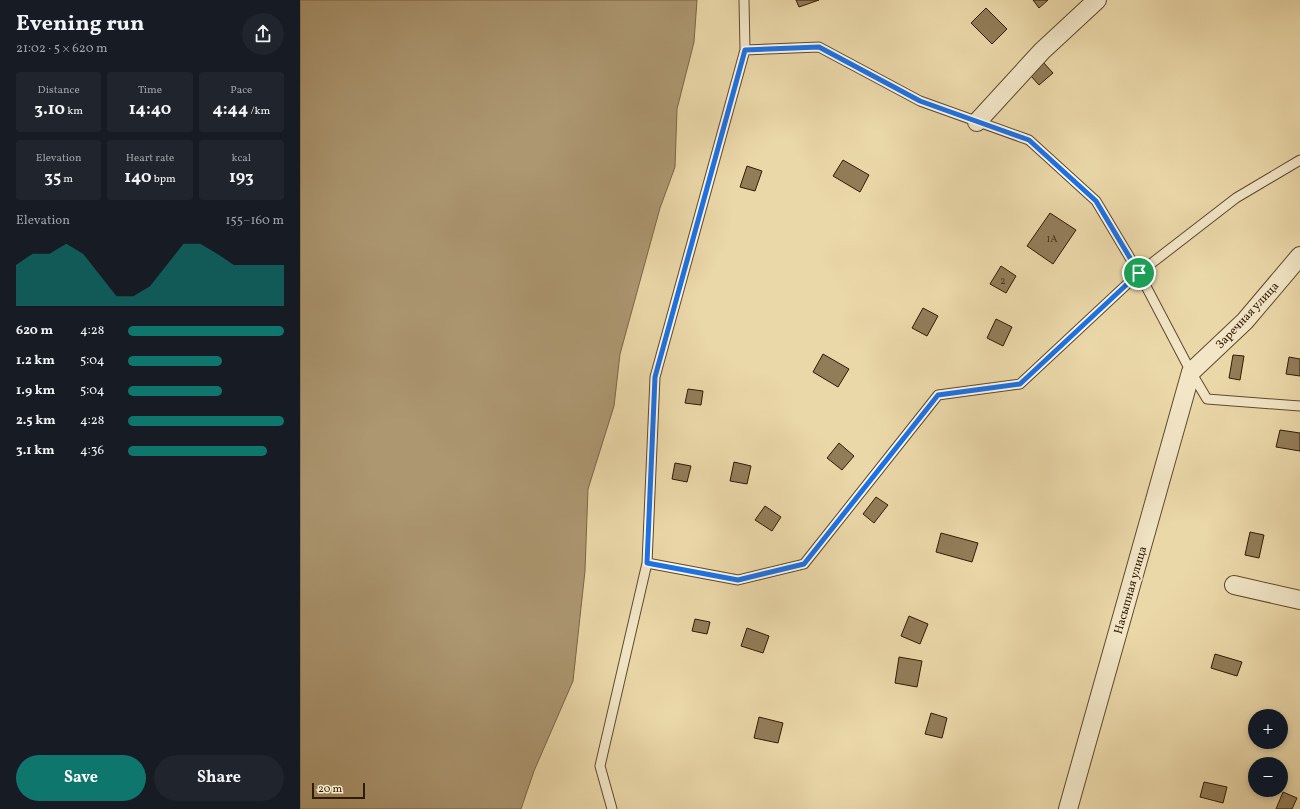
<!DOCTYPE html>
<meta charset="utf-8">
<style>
:root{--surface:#171b24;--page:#20242c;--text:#f1f3f6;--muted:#9ea1a6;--accent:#0f766e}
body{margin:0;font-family:Vollkorn,serif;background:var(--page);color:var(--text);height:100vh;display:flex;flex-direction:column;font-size:15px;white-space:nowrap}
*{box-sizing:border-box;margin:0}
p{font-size:13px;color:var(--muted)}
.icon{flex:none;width:22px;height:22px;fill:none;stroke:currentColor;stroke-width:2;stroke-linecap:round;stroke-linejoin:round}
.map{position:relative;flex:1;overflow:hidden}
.details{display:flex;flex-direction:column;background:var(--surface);width:300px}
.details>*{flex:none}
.fabs{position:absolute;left:948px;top:709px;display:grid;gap:8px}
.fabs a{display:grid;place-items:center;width:40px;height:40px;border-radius:50%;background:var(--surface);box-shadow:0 2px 6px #0003;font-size:20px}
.scale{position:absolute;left:12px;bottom:10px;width:53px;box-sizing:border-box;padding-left:4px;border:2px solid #321a03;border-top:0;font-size:11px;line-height:14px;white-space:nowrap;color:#321a03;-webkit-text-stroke:3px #f2e6c7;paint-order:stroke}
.pin{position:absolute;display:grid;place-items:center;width:34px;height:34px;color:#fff;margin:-17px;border:2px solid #fff;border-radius:50%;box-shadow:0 1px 4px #0007}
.round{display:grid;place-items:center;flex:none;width:42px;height:42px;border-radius:21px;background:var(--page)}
.head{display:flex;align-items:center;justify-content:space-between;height:68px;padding:0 16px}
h1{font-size:22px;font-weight:700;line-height:30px}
.figures{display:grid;grid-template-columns:repeat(3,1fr);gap:6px;height:68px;padding:4px 16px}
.figures div{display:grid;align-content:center;border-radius:4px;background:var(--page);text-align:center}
.figures b{font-size:17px;font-weight:700}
.figures small{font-size:11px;font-weight:400}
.figures p{font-size:11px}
.chart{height:112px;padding:8px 16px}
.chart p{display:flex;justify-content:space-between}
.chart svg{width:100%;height:72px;margin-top:4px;fill:var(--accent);opacity:.7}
.action{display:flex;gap:8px;margin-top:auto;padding:8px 16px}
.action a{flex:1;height:46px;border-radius:24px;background:var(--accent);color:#fff;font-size:16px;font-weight:700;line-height:46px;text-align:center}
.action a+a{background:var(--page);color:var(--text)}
ul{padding:0 16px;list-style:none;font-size:13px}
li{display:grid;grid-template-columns:64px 48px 1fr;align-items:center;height:30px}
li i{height:10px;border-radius:5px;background:var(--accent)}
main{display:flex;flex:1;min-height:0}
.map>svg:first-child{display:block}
.water{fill:#ac9771;stroke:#7b6545}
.building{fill:#927d59;stroke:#321a03}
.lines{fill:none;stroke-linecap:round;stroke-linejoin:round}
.service-casing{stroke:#604a2c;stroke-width:11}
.minor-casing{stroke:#604a2c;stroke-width:20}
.service{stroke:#f2e6c7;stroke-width:9}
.minor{stroke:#f2e6c7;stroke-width:18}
.route-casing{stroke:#fff;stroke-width:8}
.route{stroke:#1a73e8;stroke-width:5}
.labels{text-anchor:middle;stroke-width:4;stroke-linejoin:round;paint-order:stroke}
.number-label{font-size:10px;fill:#4a3318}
.street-label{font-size:12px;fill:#321a03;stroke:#f2e6c7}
</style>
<main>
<section class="details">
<div class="head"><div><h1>Evening run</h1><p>21:02 · 5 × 620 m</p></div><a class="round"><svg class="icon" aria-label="share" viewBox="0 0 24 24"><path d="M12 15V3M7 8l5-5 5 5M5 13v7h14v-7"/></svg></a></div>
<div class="figures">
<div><p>Distance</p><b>3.10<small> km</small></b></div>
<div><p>Time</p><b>14:40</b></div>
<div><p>Pace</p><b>4:44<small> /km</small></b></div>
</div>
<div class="figures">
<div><p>Elevation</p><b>35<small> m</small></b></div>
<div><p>Heart rate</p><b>140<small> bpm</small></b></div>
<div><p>kcal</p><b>193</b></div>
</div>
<div class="chart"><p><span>Elevation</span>155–160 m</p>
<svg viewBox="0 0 160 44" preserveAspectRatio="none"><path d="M0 44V19L10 12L20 12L30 6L40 12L50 25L60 38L70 38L80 32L90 19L100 6L110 6L120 12L130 19L140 19L150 19L160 19V44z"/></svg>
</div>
<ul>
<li><b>620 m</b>4:28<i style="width:100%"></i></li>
<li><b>1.2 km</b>5:04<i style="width:60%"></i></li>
<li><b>1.9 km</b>5:04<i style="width:60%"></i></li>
<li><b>2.5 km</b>4:28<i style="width:100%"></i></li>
<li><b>3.1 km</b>4:36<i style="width:89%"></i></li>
</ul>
<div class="action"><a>Save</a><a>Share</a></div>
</section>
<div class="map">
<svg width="1000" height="809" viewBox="0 0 1000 809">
<rect width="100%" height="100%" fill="#ebd8a9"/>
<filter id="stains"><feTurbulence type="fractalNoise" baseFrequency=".005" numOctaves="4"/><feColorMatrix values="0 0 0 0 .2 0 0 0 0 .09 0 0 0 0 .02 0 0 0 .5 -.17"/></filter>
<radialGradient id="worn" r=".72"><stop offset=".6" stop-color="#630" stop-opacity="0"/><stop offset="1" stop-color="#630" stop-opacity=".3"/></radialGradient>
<path class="water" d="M 0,0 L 397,0 L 394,42 L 377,109 L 375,167 L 360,208 L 320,354 L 314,406 L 288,489 L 285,571 L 273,681 L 234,771 L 221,809 L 0,809 Z"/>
<path class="building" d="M 496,0 L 519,0 L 499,7 Z
M 733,0 L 748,0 L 739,8 Z
M 686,8 L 707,29 L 692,44 L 671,23 Z
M 743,62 L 753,73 L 739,85 L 730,75 Z
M 543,160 L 569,175 L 560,192 L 533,176 Z
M 447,166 L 462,171 L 455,191 L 440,187 Z
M 750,213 L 776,230 L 753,264 L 727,246 Z
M 701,266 L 716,276 L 706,293 L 690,284 Z
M 623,308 L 638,316 L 627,336 L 612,328 Z
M 696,319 L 712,327 L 703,346 L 687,338 Z
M 523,354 L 549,369 L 538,387 L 513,372 Z
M 933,355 L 944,356 L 940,380 L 929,378 Z
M 989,357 L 1000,359 L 1000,376 L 986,374 Z
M 388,389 L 403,391 L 401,405 L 385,403 Z
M 980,430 L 1000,433 L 1000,451 L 976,447 Z
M 539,443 L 554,456 L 542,470 L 527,458 Z
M 434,462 L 451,466 L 447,484 L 430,481 Z
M 375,463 L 391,466 L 387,482 L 372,479 Z
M 576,497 L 588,505 L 574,523 L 563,514 Z
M 465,506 L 481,517 L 472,531 L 455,520 Z
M 950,532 L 964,535 L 959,558 L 945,555 Z
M 641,533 L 678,543 L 672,562 L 636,552 Z
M 609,616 L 628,624 L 620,644 L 601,636 Z
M 395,619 L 410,622 L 407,634 L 392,631 Z
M 447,628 L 469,636 L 463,653 L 441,646 Z
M 915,654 L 942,662 L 937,676 L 911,668 Z
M 599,657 L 622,661 L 617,687 L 595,683 Z
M 631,713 L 647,718 L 642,738 L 625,734 Z
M 459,717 L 483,723 L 478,743 L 454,738 Z
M 904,782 L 927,787 L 923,803 L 900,797 Z
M 983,792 L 997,798 L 992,809 L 976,809 Z"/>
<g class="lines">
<defs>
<path id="service" d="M 445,50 L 519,47 L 620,101 L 729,140 L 796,201 L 839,273 L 891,372 L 907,399 L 1000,406
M 347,563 L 438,580 L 504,564 L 638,395 L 720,384 L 839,273 L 936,198 L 1000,160
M 312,809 L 300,766 L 347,563 L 355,377 L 445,50 L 444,0"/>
<path id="minor" d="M 677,122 L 742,51 L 797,0
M 934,585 L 1000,600
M 768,809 L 891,372 L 945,321 L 1000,256"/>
</defs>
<use href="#service" class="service-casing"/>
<use href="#minor" class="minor-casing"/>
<use href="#service" class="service"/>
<use href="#minor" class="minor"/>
</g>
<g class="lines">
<defs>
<path id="route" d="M 519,47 L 620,101 L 729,140 L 796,201 L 839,273 L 720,384 L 638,395 L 504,564 L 438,580 L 347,563 L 355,377 L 445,50 Z"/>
</defs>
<use href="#route" class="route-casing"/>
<use href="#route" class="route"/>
</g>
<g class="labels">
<g class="number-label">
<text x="752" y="242">1А</text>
<text x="703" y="284">2</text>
</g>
<g class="street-label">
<text transform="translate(947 315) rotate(-47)" y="4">Заречная улица</text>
<text transform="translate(830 590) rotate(-74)" y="4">Насыпная улица</text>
</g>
</g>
<rect width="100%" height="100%" filter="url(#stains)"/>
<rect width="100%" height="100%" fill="url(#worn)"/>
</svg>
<div class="fabs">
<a>+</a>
<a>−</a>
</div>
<div class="scale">20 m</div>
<div class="pin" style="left:839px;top:273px;background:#1e9e55"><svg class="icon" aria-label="arrive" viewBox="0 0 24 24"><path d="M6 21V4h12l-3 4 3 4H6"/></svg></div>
</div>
</main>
